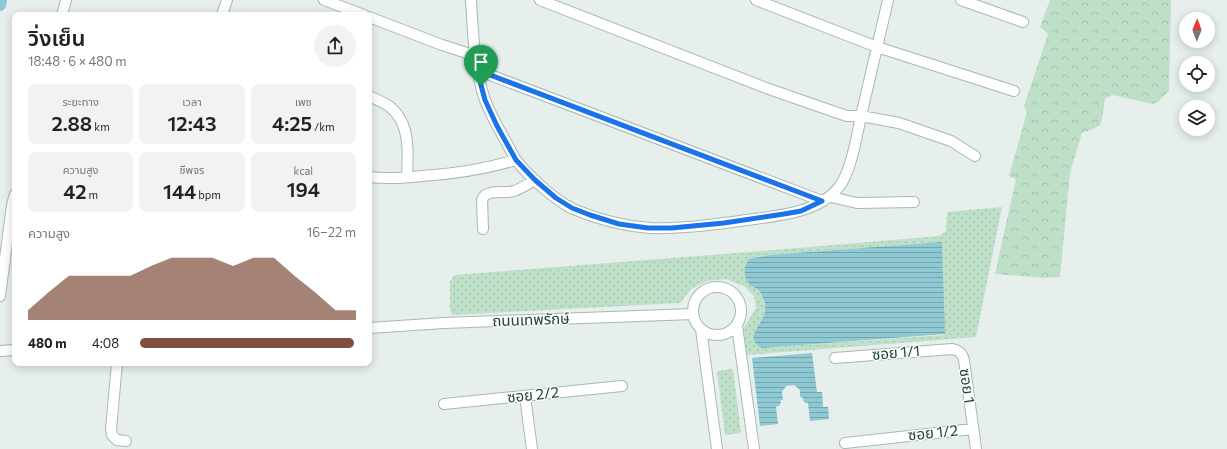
<!DOCTYPE html>
<html lang="th">
<meta charset="utf-8">
<style>
:root{--surface:#fff;--page:#f2f2f2;--text:#222;--muted:#767676;--accent:#804e3d}
body{margin:0;font-family:Commissioner,"Noto Sans Thai",sans-serif;background:var(--page);color:var(--text);height:100vh;display:flex;flex-direction:column;font-size:15px;white-space:nowrap}
*{box-sizing:border-box;margin:0}
p{font-size:13px;color:var(--muted)}
.icon{flex:none;width:22px;height:22px;fill:none;stroke:currentColor;stroke-width:2;stroke-linecap:round;stroke-linejoin:round}
.map{position:relative;flex:1;overflow:hidden}
.side{position:absolute;left:12px;top:12px;width:360px;height:354px;display:flex;flex-direction:column;background:var(--surface);border-radius:8px;box-shadow:0 2px 10px #0003}
.side>*{flex:none}
.needle{width:26px;rotate:1deg}
.tools{position:absolute;left:1179px;top:12px;display:grid;gap:8px}
.tools a{display:grid;place-items:center;width:36px;height:36px;border-radius:50%;background:var(--surface);box-shadow:0 2px 10px #0003;font-size:20px}
.pin{position:absolute;display:grid;place-items:center;width:34px;height:34px;color:#fff;margin:-41px -17px;border-radius:50% 50% 50% 0;rotate:-45deg;box-shadow:0 0 4px #0007}
.pin .icon{rotate:45deg}
.round{display:grid;place-items:center;flex:none;width:42px;height:42px;border-radius:21px;background:var(--page)}
.summary{display:flex;align-items:center;justify-content:space-between;height:68px;padding:0 16px}
h1{font-size:22px;font-weight:600;line-height:30px}
.figures{display:grid;grid-template-columns:repeat(3,1fr);gap:6px;height:68px;padding:4px 16px}
.figures div{display:grid;align-content:center;border-radius:8px;background:var(--page);text-align:center}
.figures b{font-size:20px;font-weight:600}
.figures small{font-size:11px;font-weight:400}
.figures p{font-size:11px}
.chart{height:112px;padding:8px 16px}
.chart p{display:flex;justify-content:space-between}
.chart svg{width:100%;height:72px;margin-top:4px;fill:var(--accent);opacity:.7}
ul{padding:0 16px;list-style:none;font-size:13px}
li{display:grid;grid-template-columns:64px 48px 1fr;align-items:center;height:30px}
li i{height:10px;border-radius:5px;background:var(--accent)}
.map>svg:first-child{display:block}
.grass{fill:url(#grass-dots);fill-rule:evenodd}
.forest{fill:url(#forest-crowns)}
.water{fill:url(#water-rules)}
.lines{fill:none;stroke-linecap:round;stroke-linejoin:round}
.canal{stroke:#8ec9d4;stroke-width:12}
.minor-casing{stroke:#a8b8b2;stroke-width:12}
.minor{stroke:#fff;stroke-width:10}
.route-casing{stroke:#fff;stroke-width:8}
.route{stroke:#1a73e8;stroke-width:5}
.labels{text-anchor:middle;stroke-width:3;stroke-linejoin:round;paint-order:stroke}
.street-label{font-size:15px;fill:#24423a;stroke:#f7fbf9}
</style>
<div class="map">
<svg width="1227" height="449" viewBox="0 0 1227 449">
<defs>
<pattern id="grass-dots" width="8" height="8" patternUnits="userSpaceOnUse"><rect width="8" height="8" fill="#bfe0c8"/><path d="M2 2h.1M6 6h.1" fill="none" stroke="#a4c1ad" stroke-width="1.8" stroke-linecap="round"/></pattern>
<pattern id="forest-crowns" width="20" height="18" patternUnits="userSpaceOnUse"><rect width="20" height="18" fill="#bfe0c8"/><path d="M2 6a3 3 0 1 1 6 0M12 15a3 3 0 1 1 6 0" fill="none" stroke="#a4c1ad"/></pattern>
<pattern id="water-rules" width="6" height="5" patternUnits="userSpaceOnUse"><rect width="6" height="5" fill="#8ec9d4"/><path d="M0 2.5h6" fill="none" stroke="#74a5ad"/></pattern>
</defs>
<rect width="100%" height="100%" fill="#e6efeb"/>
<path class="grass" d="M 1002,207 L 976,337 L 747,355 L 742,331 L 756,308 L 754,296 L 744,286 L 726,279 L 707,281 L 691,289 L 680,303 L 452,315 L 450,308 L 450,281 L 455,275 L 749,252 L 939,236 L 946,231 L 947,212 ZM 942,242 L 944,335 L 762,348 L 756,343 L 755,331 L 764,316 L 765,306 L 760,292 L 751,285 L 756,257 L 769,255 Z
M 733,369 L 741,433 L 725,435 L 717,371 Z"/>
<path class="forest" d="M 1050,0 L 1171,0 L 1169,91 L 1159,101 L 1153,104 L 1112,95 L 1105,99 L 1102,119 L 1100,125 L 1091,130 L 1082,133 L 1070,173 L 1060,277 L 1045,278 L 995,274 L 1016,179 L 1009,176 L 1027,112 L 1024,106 L 1048,34 L 1040,27 Z"/>
<path class="water" d="M 942,242 L 945,334 L 762,348 C 746,339 757,330 762,319 C 765,315 765,309 765,304 C 764,301 762,295 760,292 C 758,289 753,287 750,285 C 743,278 743,267 749,259 L 769,255 Z
M 812,353 L 817,392 L 822,392 L 823,407 L 828,407 L 829,419 L 810,421 L 808,403 L 804,402 L 802,397 L 800,397 L 800,390 L 794,385 L 786,386 L 782,392 L 783,400 L 781,400 L 780,405 L 776,407 L 778,424 L 760,426 L 752,358 Z"/>
<g class="lines">
<path class="canal" d="M 0,5 L 1,0"/>
<defs>
<path id="minor" d="M 324,0 L 364,15
M 471,0 C 473,33 474,68 485,100 C 490,113 497,126 504,138 C 508,145 512,153 516,160 C 529,177 555,200 573,209 C 597,219 624,226 650,228 C 680,229 710,225 740,221 C 772,216 817,215 839,187 C 851,172 857,135 861,116 C 870,77 879,38 888,0
M 540,0 L 766,88 L 835,112 L 847,116 L 861,116 L 899,123 L 951,141 L 975,156
M 756,0 L 877,47 L 1014,91
M 961,0 L 1023,22
M 62,15 L 66,0
M 222,15 L 227,0
M 369,17 L 442,45 L 476,56
M 477,70 L 822,201
M 369,96 C 375,99 383,102 389,106 C 411,123 408,153 407,177
M 369,177 C 386,179 404,178 422,176 C 454,174 485,169 516,160
M 831,197 L 857,203 L 914,202
M 483,229 L 482,200 C 486,188 504,194 514,191 C 522,188 528,184 535,180
M693 311a24 24 0 1 1 48 0a24 24 0 1 1-48 0Z
M 0,296 L 12,205 L 15,194
M 737,326 L 754,449
M 369,328 L 444,323 L 693,314
M 701,329 L 717,449
M 0,351 L 15,350
M 835,358 L 952,349 C 959,350 962,353 964,360 L 976,449
M 117,363 L 111,429 L 112,435 L 117,440 L 126,441
M 525,396 L 532,449
M 444,404 L 622,386
M 845,443 L 973,429"/>
</defs>
<use href="#minor" class="minor-casing"/>
<use href="#minor" class="minor"/>
</g>
<g class="lines">
<defs>
<path id="route" d="M 477,70 L 822,201 L 801,211 L 784,214 L 724,223 L 672,228 L 648,228 L 619,224 L 590,215 L 572,208 L 556,198 L 535,180 L 516,160 L 497,126 L 485,100 Z"/>
</defs>
<use href="#route" class="route-casing"/>
<use href="#route" class="route"/>
</g>
<g class="labels">
<g class="street-label">
<text transform="translate(531 320) rotate(-2)" y="5">ถนนเทพรักษ์</text>
<text transform="translate(896 353) rotate(-5)" y="5">ซอย 1/1</text>
<text transform="translate(967 386) rotate(82)" y="5">ซอย 1</text>
<text transform="translate(533 395) rotate(-6)" y="5">ซอย 2/2</text>
<text transform="translate(933 433) rotate(-6)" y="5">ซอย 1/2</text>
</g>
</g>
</svg>
<div class="tools">
<a><svg class="needle" viewBox="-14 -14 28 28"><path d="M0-13l5 13h-10z" fill="#e53935"/><path d="M0 13l5-13h-10z" fill="#767676"/></svg></a>
<a><svg class="icon" aria-label="locate" viewBox="0 0 24 24"><circle cx="12" cy="12" r="6"/><path d="M12 2v4M12 18v4M2 12h4M18 12h4"/></svg></a>
<a><svg class="icon" aria-label="layers" viewBox="0 0 24 24"><path d="M12 4l9 5-9 5-9-5zM3 14l9 5 9-5"/></svg></a>
</div>
<div class="pin" style="left:481px;top:86px;background:#1e9e55"><svg class="icon" aria-label="arrive" viewBox="0 0 24 24"><path d="M6 21V4h12l-3 4 3 4H6"/></svg></div>
<section class="side">
<div class="summary"><div><h1>วิ่งเย็น</h1><p>18:48 · 6 × 480 m</p></div><a class="round"><svg class="icon" aria-label="share" viewBox="0 0 24 24"><path d="M12 15V3M7 8l5-5 5 5M5 13v7h14v-7"/></svg></a></div>
<div class="figures">
<div><p>ระยะทาง</p><b>2.88<small> km</small></b></div>
<div><p>เวลา</p><b>12:43</b></div>
<div><p>เพซ</p><b>4:25<small> /km</small></b></div>
</div>
<div class="figures">
<div><p>ความสูง</p><b>42<small> m</small></b></div>
<div><p>ชีพจร</p><b>144<small> bpm</small></b></div>
<div><p>kcal</p><b>194</b></div>
</div>
<div class="chart"><p><span>ความสูง</span>16–22 m</p>
<svg viewBox="0 0 160 44" preserveAspectRatio="none"><path d="M0 44V38L10 27L20 17L30 17L40 17L50 17L60 11L70 6L80 6L90 6L100 11L110 6L120 6L130 17L140 27L150 38L160 38V44z"/></svg>
</div>
<ul>
<li><b>480 m</b>4:08<i style="width:99%"></i></li>
</ul>
</section>
</div>
